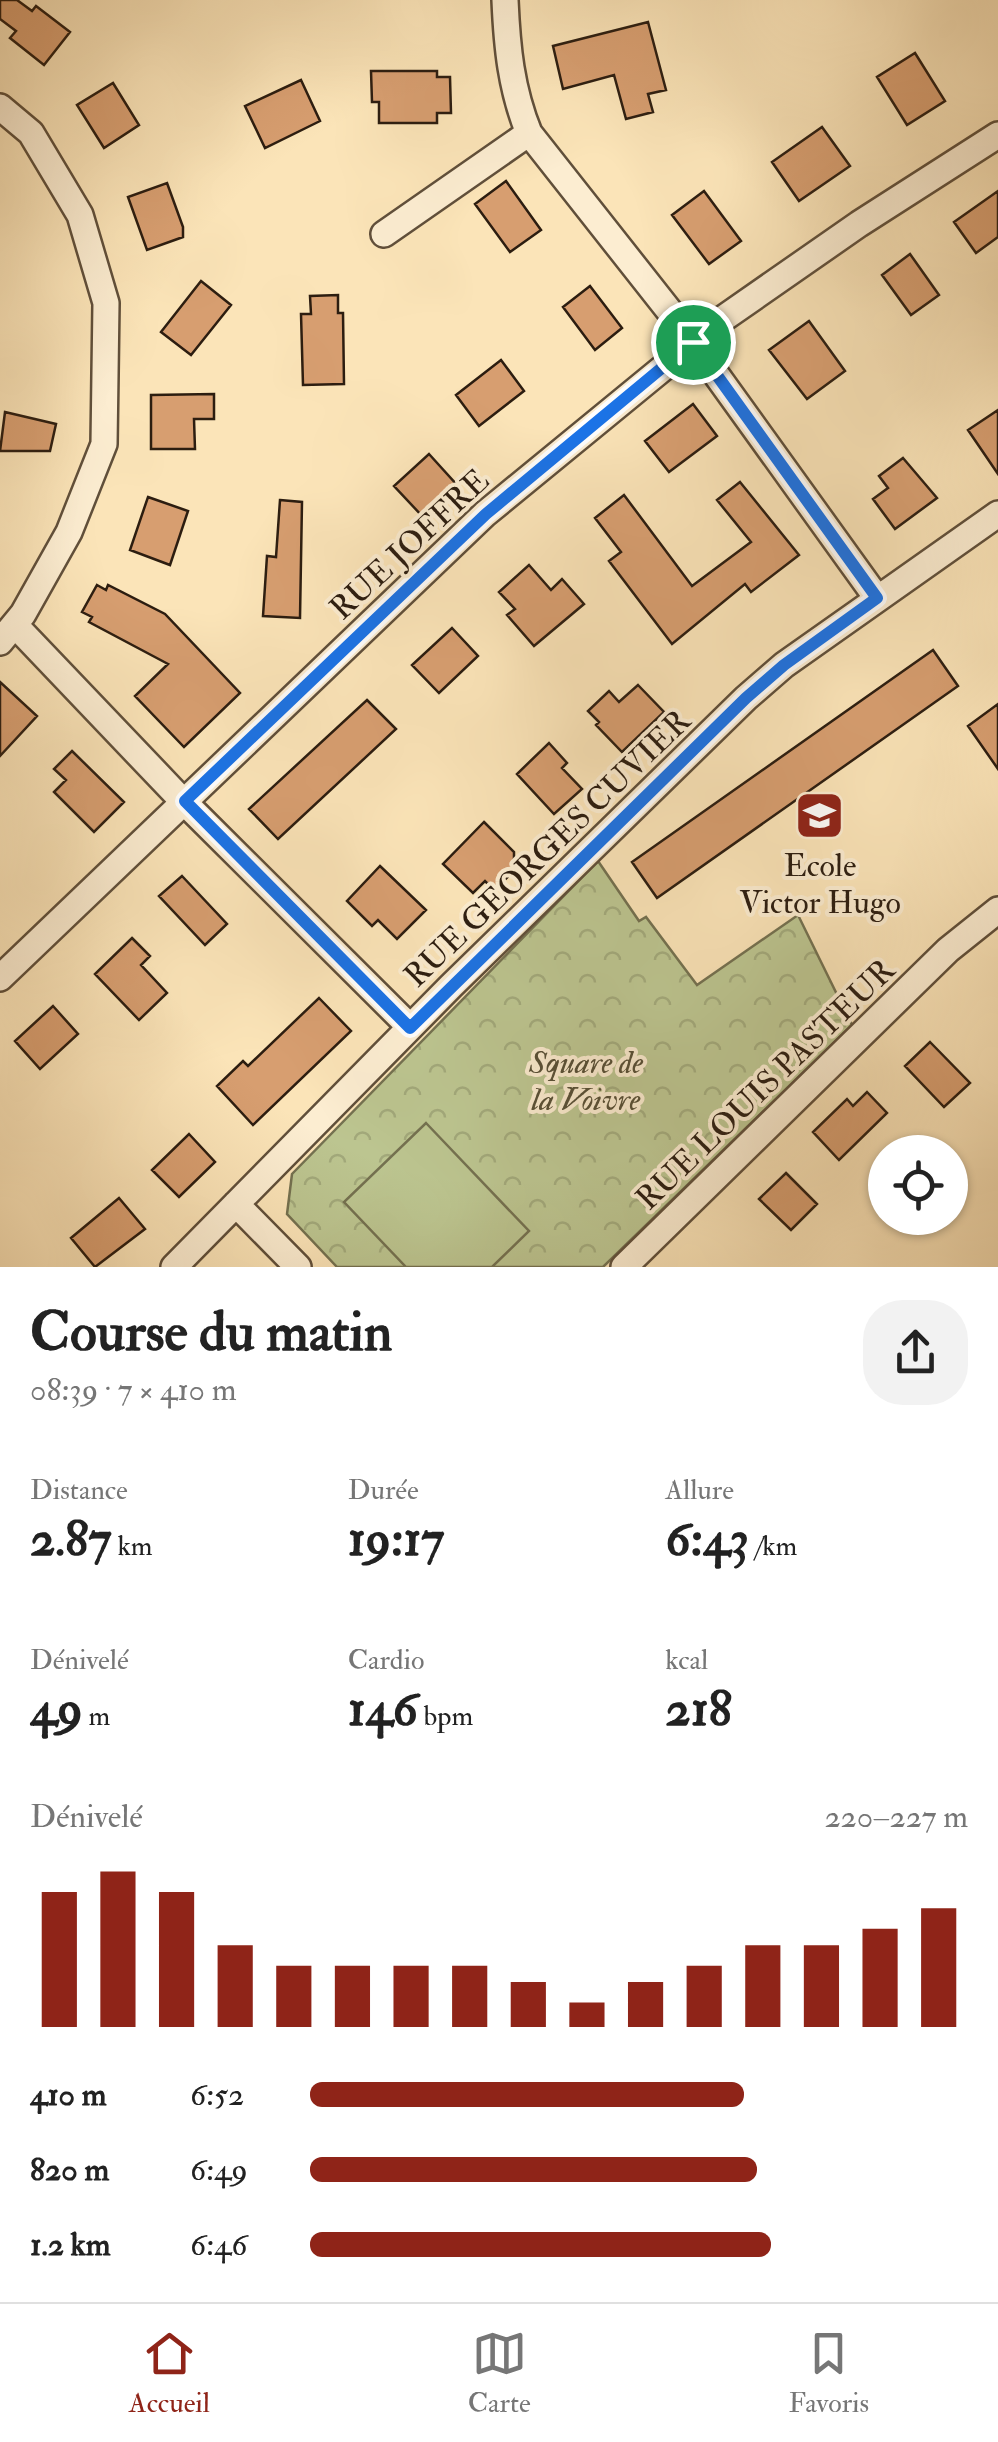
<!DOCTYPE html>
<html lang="fr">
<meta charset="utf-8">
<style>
:root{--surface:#fff;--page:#f2f2f2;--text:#222;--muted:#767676;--line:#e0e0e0;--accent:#8f2418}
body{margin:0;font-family:"IM FELL Double Pica",serif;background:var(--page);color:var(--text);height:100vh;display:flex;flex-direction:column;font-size:38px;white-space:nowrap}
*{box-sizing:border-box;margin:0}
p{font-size:32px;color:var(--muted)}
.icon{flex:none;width:55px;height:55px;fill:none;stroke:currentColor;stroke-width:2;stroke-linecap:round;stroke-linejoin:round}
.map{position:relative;height:1267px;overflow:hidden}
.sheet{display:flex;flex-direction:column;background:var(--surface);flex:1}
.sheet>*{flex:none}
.tools{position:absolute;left:868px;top:1135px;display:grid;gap:20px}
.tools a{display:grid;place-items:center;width:100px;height:100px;border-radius:50%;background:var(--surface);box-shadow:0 2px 8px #0004;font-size:50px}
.pin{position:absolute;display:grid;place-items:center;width:85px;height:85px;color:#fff;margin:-42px;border:5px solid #fff;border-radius:50%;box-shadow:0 2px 10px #0007}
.round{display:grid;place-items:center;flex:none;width:105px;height:105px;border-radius:40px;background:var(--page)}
.summary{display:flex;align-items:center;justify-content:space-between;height:170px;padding:0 30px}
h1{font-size:55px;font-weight:700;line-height:75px}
.figures{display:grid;grid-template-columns:repeat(3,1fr);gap:15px;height:170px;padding:10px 30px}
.figures div{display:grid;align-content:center}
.figures b{font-size:50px;font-weight:700}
.figures small{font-size:28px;font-weight:400}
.figures p{font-size:28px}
.chart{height:280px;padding:20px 30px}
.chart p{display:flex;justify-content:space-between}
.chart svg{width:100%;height:180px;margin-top:10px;stroke:var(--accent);stroke-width:6}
ul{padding:0 30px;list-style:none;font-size:32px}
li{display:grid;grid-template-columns:160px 120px 1fr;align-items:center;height:75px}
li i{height:25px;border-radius:12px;background:var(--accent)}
.tab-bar{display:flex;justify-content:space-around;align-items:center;height:140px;border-top:2px solid var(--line);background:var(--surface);font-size:28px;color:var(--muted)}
.tab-bar a{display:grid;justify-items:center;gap:5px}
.tab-bar .current{color:var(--accent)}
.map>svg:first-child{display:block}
.park{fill:url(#park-crowns);stroke:#747150;stroke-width:2.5}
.pitch{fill:#bcc590;stroke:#747150;stroke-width:2.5}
.building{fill:#d79e70;stroke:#2c1d10;stroke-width:2.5}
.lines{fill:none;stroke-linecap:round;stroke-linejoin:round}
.street-casing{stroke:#604f3a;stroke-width:30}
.street{stroke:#fcedd1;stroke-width:25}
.route-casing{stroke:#fff;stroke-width:20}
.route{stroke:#1a73e8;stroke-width:12}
.labels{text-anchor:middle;stroke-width:8;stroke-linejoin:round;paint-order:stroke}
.street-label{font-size:32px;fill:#2c1d10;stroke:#fcedd1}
.poi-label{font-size:32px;fill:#2c1d10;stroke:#fcedd1}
.park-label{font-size:32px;font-style:italic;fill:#574f36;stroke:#fcedd1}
</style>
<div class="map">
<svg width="998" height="1267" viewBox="0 0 998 1267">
<defs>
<pattern id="park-crowns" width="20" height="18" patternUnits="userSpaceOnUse" patternTransform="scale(2.5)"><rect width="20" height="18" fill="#bcc590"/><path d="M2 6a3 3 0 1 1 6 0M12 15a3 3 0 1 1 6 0" fill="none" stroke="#a2a97b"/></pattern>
</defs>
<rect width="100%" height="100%" fill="#fbe4b8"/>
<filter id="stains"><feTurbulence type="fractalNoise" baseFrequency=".002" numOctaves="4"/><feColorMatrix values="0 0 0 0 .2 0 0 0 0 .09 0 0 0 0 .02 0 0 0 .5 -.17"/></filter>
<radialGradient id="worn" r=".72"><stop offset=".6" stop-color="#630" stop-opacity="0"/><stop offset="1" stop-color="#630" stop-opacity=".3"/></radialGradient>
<path class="park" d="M 598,861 L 639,921 L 646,917 L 697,985 L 798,915 L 852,1025 L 603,1267 L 337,1267 L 287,1214 L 292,1174 Z"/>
<path class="pitch" d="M 426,1123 L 529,1231 L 492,1267 L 406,1267 L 344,1202 Z"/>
<path class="building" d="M 0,0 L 17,0 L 32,11 L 36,6 L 70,32 L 44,65 L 10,38 L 16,31 L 0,19 Z
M 648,22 L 666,90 L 648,94 L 653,112 L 626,119 L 614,75 L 563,89 L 553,46 Z
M 915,53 L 945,101 L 907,125 L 877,77 Z
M 371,71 L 437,71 L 437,77 L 450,77 L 451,113 L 437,113 L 437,123 L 379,123 L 379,102 L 372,102 Z
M 301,80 L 320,121 L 265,148 L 245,106 Z
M 113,83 L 139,125 L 104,148 L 77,105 Z
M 822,127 L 850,166 L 799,201 L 772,162 Z
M 506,181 L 541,230 L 510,252 L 475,204 Z
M 167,183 L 183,227 L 183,237 L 147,250 L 128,197 Z
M 704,191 L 741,241 L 709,264 L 672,215 Z
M 998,191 L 998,237 L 976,253 L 954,222 Z
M 910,254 L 939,295 L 911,315 L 882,275 Z
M 201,281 L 231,305 L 191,355 L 161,332 Z
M 590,286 L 622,328 L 595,350 L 563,307 Z
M 338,295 L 338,313 L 343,313 L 344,384 L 303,385 L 301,314 L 311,314 L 310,296 Z
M 809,321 L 845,371 L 807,399 L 769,350 Z
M 501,360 L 524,391 L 479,426 L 456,395 Z
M 214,394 L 214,419 L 194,419 L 195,449 L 151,449 L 151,395 Z
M 693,404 L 717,436 L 669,472 L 645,441 Z
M 998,410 L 998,474 L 968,430 Z
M 5,412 L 56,424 L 50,451 L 0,451 Z
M 429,454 L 457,485 L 423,517 L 394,486 Z
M 903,458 L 937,498 L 895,529 L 873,499 L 888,488 L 879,476 Z
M 740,482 L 799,555 L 751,592 L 745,584 L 672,644 L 609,561 L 621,552 L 595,518 L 624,495 L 692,586 L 751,542 L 717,500 Z
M 148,497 L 188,511 L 170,565 L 130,550 Z
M 280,500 L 302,502 L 300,618 L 263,616 L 267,556 L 276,557 Z
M 529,565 L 551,590 L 562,579 L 584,604 L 534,646 L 507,615 L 515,609 L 499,592 Z
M 97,585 L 106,590 L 108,585 L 165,614 L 240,693 L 184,747 L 135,696 L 168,664 L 89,622 L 92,617 L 82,612 Z
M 452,628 L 478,656 L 439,693 L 412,665 Z
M 933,650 L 958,686 L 657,898 L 632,862 Z
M 0,682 L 37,716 L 0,756 Z
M 638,685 L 664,712 L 622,752 L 596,725 L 599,722 L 588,711 L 609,691 L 619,702 Z
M 367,700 L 396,729 L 278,839 L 249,809 Z
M 998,704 L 998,769 L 968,726 Z
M 549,743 L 567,763 L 562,768 L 582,789 L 554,814 L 517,774 Z
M 72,751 L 124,802 L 94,832 L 54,792 L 66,780 L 54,769 Z
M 484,822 L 514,852 L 514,871 L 494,890 L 485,881 L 473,893 L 443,864 Z
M 380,866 L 426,910 L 397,939 L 378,920 L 372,926 L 347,901 Z
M 182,876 L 227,924 L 205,945 L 159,896 Z
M 132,938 L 150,956 L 141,965 L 167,993 L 139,1020 L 95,974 Z
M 319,998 L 351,1031 L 253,1125 L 217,1086 L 243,1061 L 248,1066 Z
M 53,1006 L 78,1034 L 40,1069 L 15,1041 Z
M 930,1042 L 970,1083 L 944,1107 L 905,1066 Z
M 867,1092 L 887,1113 L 839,1160 L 813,1132 L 847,1099 L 853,1106 Z
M 189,1134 L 215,1162 L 179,1197 L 152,1170 Z
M 786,1173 L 817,1204 L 791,1230 L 759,1199 Z
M 119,1198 L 145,1229 L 95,1267 L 71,1238 Z"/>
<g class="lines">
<defs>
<path id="street" d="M 505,0 C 507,47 511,89 529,133 L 682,327 L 877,598
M 0,107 L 31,133 L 80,215 L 106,303 L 104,444 L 69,532 L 23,614 L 0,642
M 384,234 L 529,133
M 15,625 L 178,796 L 410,1027
M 0,978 L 485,514 L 724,318 L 859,224 L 998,135
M 236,1204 L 298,1267
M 174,1267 L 451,986 L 746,698 L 784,665 L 998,514
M 624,1267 L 948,950 L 998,910"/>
</defs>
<use href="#street" class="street-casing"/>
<use href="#street" class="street"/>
</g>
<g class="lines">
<defs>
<path id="route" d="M 693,342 L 877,598 L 784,665 L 746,698 L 410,1028 L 185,801 L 486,514 Z"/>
</defs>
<use href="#route" class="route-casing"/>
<use href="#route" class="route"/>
</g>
<defs>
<symbol id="school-square" viewBox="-11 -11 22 22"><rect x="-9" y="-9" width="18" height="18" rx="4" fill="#8f2418" stroke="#fcedd1"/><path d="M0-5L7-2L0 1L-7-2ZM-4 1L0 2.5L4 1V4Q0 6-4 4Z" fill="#fff"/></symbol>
</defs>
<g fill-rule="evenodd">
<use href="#school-square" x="792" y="788" width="55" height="55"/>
</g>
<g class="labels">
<g class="street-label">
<text transform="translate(409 544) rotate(-43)" y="11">RUE JOFFRE</text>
<text transform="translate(547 848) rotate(-44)" y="11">RUE GEORGES CUVIER</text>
<text transform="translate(765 1084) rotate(-44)" y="11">RUE LOUIS PASTEUR</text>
</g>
<g class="poi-label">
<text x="820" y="876">Ecole<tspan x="820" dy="37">Victor Hugo</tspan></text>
</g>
<g class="park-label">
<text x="586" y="1073">Square de<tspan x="586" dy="37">la Voivre</tspan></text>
</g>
</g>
<rect width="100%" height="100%" filter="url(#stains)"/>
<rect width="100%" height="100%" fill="url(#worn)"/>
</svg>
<div class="tools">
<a><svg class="icon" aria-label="locate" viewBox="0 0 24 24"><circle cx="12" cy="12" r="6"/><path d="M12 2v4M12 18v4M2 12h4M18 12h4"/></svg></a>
</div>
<div class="pin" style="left:693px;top:342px;background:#1e9e55"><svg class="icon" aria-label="arrive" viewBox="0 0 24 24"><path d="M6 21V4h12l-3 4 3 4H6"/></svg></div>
</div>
<section class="sheet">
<div class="summary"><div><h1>Course du matin</h1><p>08:39 · 7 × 410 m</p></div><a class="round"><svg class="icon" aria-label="share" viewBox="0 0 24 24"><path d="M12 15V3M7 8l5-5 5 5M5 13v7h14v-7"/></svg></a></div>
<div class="figures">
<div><p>Distance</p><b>2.87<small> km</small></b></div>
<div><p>Durée</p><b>19:17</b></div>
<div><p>Allure</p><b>6:43<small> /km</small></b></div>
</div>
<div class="figures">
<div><p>Dénivelé</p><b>49<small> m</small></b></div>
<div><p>Cardio</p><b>146<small> bpm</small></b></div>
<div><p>kcal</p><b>218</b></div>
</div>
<div class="chart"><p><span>Dénivelé</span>220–227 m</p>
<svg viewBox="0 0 160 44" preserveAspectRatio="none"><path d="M5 44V11M15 44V6M25 44V11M35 44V24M45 44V29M55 44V29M65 44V29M75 44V29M85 44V33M95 44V38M105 44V33M115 44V29M125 44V24M135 44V24M145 44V20M155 44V15"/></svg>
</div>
<ul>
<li><b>410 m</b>6:52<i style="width:66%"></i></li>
<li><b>820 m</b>6:49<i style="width:68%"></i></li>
<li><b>1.2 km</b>6:46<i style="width:70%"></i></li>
</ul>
</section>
<nav class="tab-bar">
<a class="current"><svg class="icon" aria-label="home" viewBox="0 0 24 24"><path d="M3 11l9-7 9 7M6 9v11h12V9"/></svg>Accueil</a>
<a><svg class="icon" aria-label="map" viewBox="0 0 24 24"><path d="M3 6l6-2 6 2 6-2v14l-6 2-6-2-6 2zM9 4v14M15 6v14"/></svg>Carte</a>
<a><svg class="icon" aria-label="saved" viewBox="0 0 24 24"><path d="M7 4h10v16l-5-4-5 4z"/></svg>Favoris</a>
</nav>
